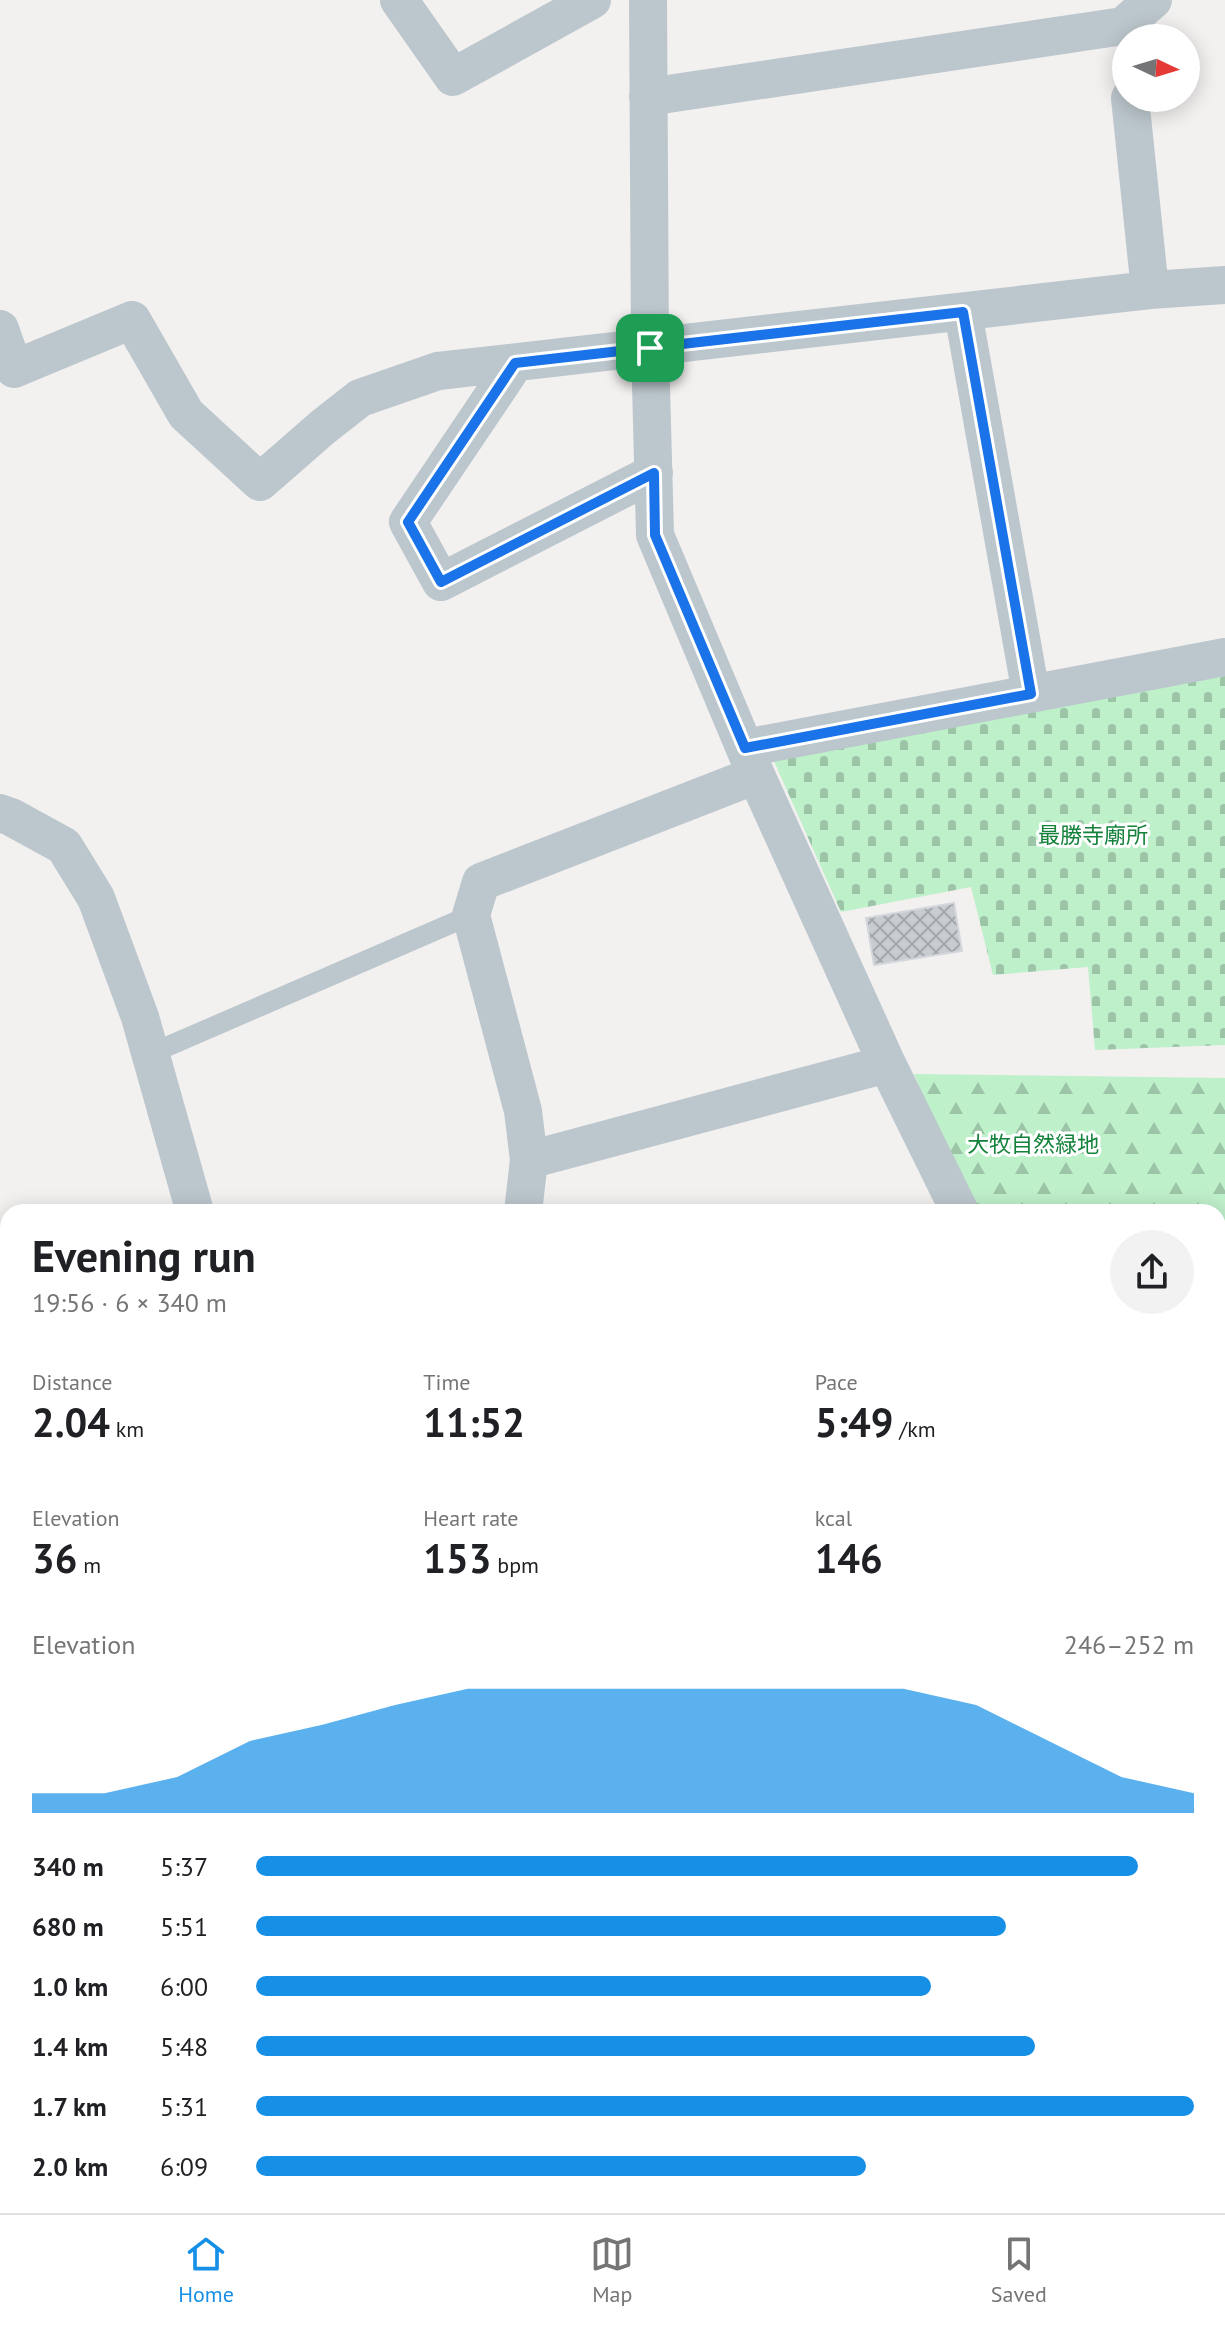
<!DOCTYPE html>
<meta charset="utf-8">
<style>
:root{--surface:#fff;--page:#f2f2f2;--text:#202124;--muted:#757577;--line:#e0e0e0;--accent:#1690e7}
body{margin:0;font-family:"PT Sans","Noto Sans JP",sans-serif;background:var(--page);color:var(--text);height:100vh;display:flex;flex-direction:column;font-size:30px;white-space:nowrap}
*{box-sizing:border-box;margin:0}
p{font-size:26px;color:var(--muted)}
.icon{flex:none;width:44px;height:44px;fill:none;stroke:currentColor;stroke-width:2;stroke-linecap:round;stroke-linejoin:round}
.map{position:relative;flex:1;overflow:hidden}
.sheet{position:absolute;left:0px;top:1204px;width:1226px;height:1010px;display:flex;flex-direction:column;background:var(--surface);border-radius:24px 24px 0 0;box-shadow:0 4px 20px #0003}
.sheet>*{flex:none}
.needle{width:52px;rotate:94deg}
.controls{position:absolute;left:1112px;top:24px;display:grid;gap:16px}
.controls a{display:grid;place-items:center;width:88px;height:88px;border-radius:50%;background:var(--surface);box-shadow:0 4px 20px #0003;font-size:40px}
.pin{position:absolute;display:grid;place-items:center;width:68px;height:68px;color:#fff;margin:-34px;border-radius:16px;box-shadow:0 4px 12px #0006}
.round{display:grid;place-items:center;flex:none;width:84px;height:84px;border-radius:42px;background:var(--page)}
.head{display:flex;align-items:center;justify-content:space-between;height:136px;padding:0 32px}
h1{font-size:44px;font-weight:700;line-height:60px}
.figures{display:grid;grid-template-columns:repeat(3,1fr);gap:12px;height:136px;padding:8px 32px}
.figures div{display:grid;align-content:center}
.figures b{font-size:40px;font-weight:700}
.figures small{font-size:22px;font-weight:400}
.figures p{font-size:22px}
.chart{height:224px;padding:16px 32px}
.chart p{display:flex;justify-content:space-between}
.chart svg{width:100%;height:144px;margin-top:8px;fill:var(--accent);opacity:.7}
ul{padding:0 32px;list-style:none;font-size:26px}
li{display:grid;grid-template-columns:128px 96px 1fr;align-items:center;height:60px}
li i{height:20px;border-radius:10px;background:var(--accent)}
.tab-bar{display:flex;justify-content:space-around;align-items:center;height:112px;border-top:2px solid var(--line);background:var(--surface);font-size:22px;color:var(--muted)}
.tab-bar a{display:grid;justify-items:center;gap:4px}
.tab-bar .on{color:var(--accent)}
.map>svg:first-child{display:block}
.forest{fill:url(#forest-firs)}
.cemetery{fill:url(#cemetery-stones)}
.building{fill:url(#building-cross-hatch);stroke:#d4d7dc;stroke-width:2}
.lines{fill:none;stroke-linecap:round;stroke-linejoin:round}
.lane{stroke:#bcc7cd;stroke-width:20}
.street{stroke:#bcc7cd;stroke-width:38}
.route-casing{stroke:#fff;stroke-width:16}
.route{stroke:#1a73e8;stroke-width:10}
.labels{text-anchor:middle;stroke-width:6;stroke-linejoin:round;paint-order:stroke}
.park-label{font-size:22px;fill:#15823c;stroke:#fff}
</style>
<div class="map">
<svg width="1225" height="2213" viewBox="0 0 1225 2213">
<defs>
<pattern id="forest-firs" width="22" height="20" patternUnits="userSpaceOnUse" patternTransform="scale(2)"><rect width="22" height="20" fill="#bef0ca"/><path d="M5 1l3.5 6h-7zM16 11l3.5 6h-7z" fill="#9cc5a7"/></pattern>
<pattern id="cemetery-stones" width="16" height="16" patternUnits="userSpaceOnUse" patternTransform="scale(2)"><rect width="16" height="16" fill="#bef0ca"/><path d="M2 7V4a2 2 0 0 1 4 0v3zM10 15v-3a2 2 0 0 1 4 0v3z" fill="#9cc5a7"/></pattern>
<pattern id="building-cross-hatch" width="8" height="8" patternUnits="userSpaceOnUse" patternTransform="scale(2)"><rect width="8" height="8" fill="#c7ccd0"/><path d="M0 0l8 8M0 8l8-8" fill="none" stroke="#a4a8ac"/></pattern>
</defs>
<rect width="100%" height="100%" fill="#f3f0f0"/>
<path class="forest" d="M 914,1074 L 1225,1078 L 1225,1474 L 1218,1474 L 1218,1212 L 971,1212 Z"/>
<path class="cemetery" d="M 1225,673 L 1225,1045 L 1095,1050 L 1088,967 L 993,975 L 971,887 L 841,912 L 773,759 Z"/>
<path class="building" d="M 954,903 L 962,951 L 874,965 L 866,918 Z
M 2,1724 L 8,1724 L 8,1746 L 2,1745 Z
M 6,1753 L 8,1753 L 8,1794 L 5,1794 Z
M 2,1974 L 8,1974 L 8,1987 L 1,1987 Z
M 5,2023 L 8,2024 L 8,2050 L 3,2050 Z
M 0,2058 L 8,2058 L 8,2083 L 0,2082 Z"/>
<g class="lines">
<path class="lane" d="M 150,1054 L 471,915"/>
<path class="street" d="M 399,0 L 453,77 L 592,0
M 648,0 L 650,348 L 655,535 L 756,775 L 887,1064 L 960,1212
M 648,97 L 1123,26 L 1153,0
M 1130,98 L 1150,290
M 963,312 L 1031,694
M 0,329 L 14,369 L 132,320 L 186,414 L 260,482 L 323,427 L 360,398 L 438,371 L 1150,290 L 1225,285
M 515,363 L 408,522 L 441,582 L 654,473
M 745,748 L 1225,657
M 0,813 L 11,817 L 64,846 L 96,898 L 140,1017 L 195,1212
M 529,1160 L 887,1064
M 523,1212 L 529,1160 L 523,1111 L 471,915 L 481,882 L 756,775
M 1218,1634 L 1225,1634
M 0,1816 L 8,1816
M 0,1909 L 8,1909
M 0,2112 L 8,2113
M 314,2206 L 333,2213
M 581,2206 L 583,2213
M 772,2206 L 774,2213
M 1060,2206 L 1060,2213
M 434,2213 L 435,2206
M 470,2213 L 484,2206"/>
</g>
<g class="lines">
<defs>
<path id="route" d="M 963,312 L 1031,694 L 745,748 L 655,535 L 654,473 L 441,582 L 408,522 L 515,363 Z"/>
</defs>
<use href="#route" class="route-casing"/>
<use href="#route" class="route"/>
</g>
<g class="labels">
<g class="park-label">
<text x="1093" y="843">最勝寺廟所</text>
<text x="1033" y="1152">大牧自然緑地</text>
</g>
</g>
</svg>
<div class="controls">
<a><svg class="needle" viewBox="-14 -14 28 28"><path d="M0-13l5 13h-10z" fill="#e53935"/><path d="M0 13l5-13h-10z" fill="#757577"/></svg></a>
</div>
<div class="pin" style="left:650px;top:348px;background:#1e9e55"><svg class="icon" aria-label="arrive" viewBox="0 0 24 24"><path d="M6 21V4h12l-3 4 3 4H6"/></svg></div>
<section class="sheet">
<div class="head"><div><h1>Evening run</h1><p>19:56 · 6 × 340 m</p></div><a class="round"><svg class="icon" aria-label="share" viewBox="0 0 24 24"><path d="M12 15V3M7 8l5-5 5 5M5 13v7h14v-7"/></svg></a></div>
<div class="figures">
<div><p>Distance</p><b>2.04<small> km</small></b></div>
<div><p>Time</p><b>11:52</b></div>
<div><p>Pace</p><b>5:49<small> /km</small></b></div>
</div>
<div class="figures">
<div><p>Elevation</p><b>36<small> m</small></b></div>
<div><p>Heart rate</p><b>153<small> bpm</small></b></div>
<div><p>kcal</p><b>146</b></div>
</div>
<div class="chart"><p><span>Elevation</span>246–252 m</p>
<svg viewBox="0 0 160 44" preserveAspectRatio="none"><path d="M0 44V38L10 38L20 33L30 22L40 17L50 11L60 6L70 6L80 6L90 6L100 6L110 6L120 6L130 11L140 22L150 33L160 38V44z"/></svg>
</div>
<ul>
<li><b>340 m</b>5:37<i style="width:94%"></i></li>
<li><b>680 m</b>5:51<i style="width:80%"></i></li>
<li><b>1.0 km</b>6:00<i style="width:72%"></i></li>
<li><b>1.4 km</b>5:48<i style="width:83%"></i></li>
<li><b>1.7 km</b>5:31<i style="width:100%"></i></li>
<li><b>2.0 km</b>6:09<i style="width:65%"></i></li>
</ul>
</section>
</div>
<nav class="tab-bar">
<a class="on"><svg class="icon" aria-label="home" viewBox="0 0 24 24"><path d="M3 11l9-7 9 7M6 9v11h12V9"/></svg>Home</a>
<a><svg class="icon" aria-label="map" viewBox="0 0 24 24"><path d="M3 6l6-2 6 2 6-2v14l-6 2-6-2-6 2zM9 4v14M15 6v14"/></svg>Map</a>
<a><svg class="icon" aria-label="saved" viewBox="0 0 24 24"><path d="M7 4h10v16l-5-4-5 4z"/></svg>Saved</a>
</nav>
